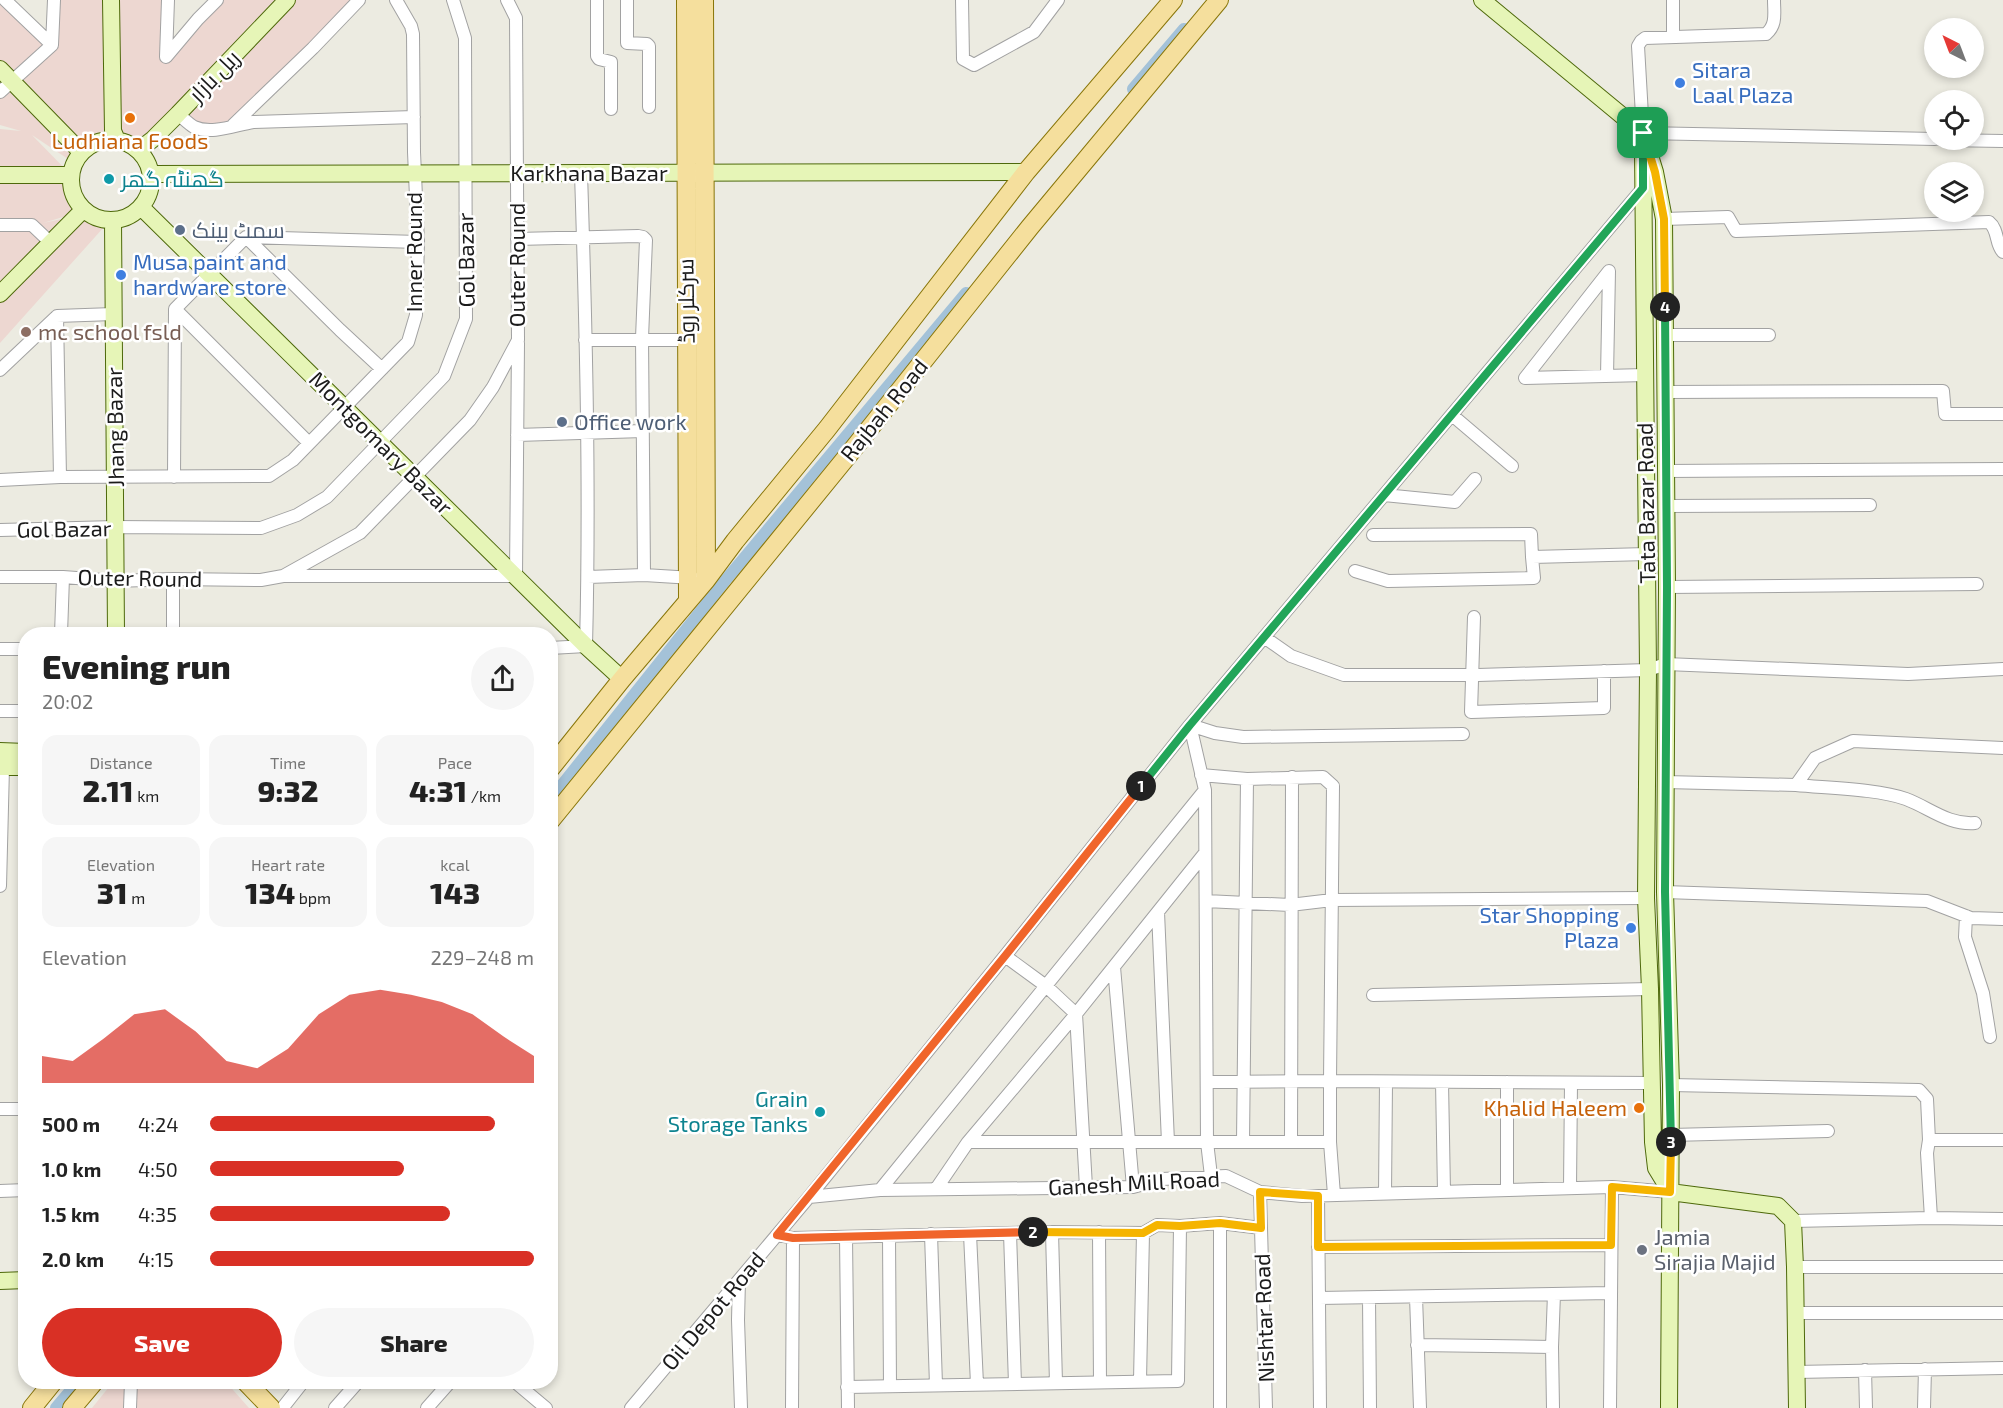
<!DOCTYPE html>
<meta charset="utf-8">
<style>
:root{--surface:#fff;--page:#f6f6f6;--text:#222;--muted:#767676;--accent:#d93025}
body{margin:0;font-family:"Exo 2",Cairo,sans-serif;background:var(--page);color:var(--text);height:100vh;display:flex;flex-direction:column;font-size:22px;white-space:nowrap}
*{box-sizing:border-box;margin:0}
p{font-size:20px;color:var(--muted)}
.icon{flex:none;width:33px;height:33px;fill:none;stroke:currentColor;stroke-width:2;stroke-linecap:round;stroke-linejoin:round}
.map{position:relative;flex:1;overflow:hidden}
.sheet{position:absolute;left:18px;top:627px;width:540px;height:762px;display:flex;flex-direction:column;background:var(--surface);border-radius:24px;box-shadow:0 3px 9px #0003}
.sheet>*{flex:none}
.needle{width:39px;rotate:318deg}
.tools{position:absolute;left:1924px;top:18px;display:grid;gap:12px}
.tools a{display:grid;place-items:center;width:60px;height:60px;border-radius:50%;background:var(--surface);box-shadow:0 3px 9px #0003;font-size:30px}
.pin{position:absolute;display:grid;place-items:center;width:51px;height:51px;color:#fff;margin:-26px;border-radius:12px;box-shadow:0 3px 9px #0006}
.km{position:absolute;width:30px;height:30px;margin:-15px;border-radius:50%;background:#222;color:#fff;font-size:16px;line-height:30px;text-align:center}
.round{display:grid;place-items:center;flex:none;width:63px;height:63px;border-radius:32px;background:var(--page)}
.summary{display:flex;align-items:center;justify-content:space-between;height:102px;padding:0 24px}
h1{font-size:33px;font-weight:800;line-height:45px}
.figures{display:grid;grid-template-columns:repeat(3,1fr);gap:9px;height:102px;padding:6px 24px}
.figures div{display:grid;align-content:center;border-radius:15px;background:var(--page);text-align:center}
.figures b{font-size:30px;font-weight:800}
.figures small{font-size:16px;font-weight:400}
.figures p{font-size:16px}
.chart{height:168px;padding:12px 24px}
.chart p{display:flex;justify-content:space-between}
.chart svg{width:100%;height:108px;margin-top:6px;fill:var(--accent);opacity:.7}
.button{display:flex;gap:12px;margin-top:auto;padding:12px 24px}
.button a{flex:1;height:69px;border-radius:36px;background:var(--accent);color:#fff;font-size:24px;font-weight:800;line-height:69px;text-align:center}
.button a+a{background:var(--page);color:var(--text)}
ul{padding:0 24px;list-style:none;font-size:20px}
li{display:grid;grid-template-columns:96px 72px 1fr;align-items:center;height:45px}
li i{height:15px;border-radius:8px;background:var(--accent)}
.map>svg:first-child{display:block}
.commercial{fill:#edd7d1}
.lines{fill:none;stroke-linecap:round;stroke-linejoin:round}
.canal{stroke:#a4c2d8;stroke-width:12}
.street-casing{stroke:#a2a2a2;stroke-width:14}
.secondary-casing{stroke:#4e690b;stroke-width:18}
.primary-casing{stroke:#897609;stroke-width:20}
.street{stroke:#fff;stroke-width:12}
.secondary{stroke:#e6f5b7;stroke-width:16}
.primary{stroke:#f5df9d;stroke-width:18}
.split-1-casing{stroke:#fff;stroke-width:12}
.split-2-casing{stroke:#fff;stroke-width:12}
.split-3-casing{stroke:#fff;stroke-width:12}
.split-4-casing{stroke:#fff;stroke-width:12}
.split-5-casing{stroke:#fff;stroke-width:12}
.split-1{stroke:#22a559;stroke-width:8}
.split-2{stroke:#f0652b;stroke-width:8}
.split-3{stroke:#f5b400;stroke-width:8}
.split-4{stroke:#22a559;stroke-width:8}
.split-5{stroke:#f5b400;stroke-width:8}
.shop-dot{fill:#3f7fe0;stroke:#fff;stroke-width:2}
.food-dot{fill:#e8710a;stroke:#fff;stroke-width:2}
.culture-dot{fill:#0f9aa8;stroke:#fff;stroke-width:2}
.service-dot{fill:#5c6f8a;stroke:#fff;stroke-width:2}
.education-dot{fill:#8d6e63;stroke:#fff;stroke-width:2}
.worship-dot{fill:#6b7280;stroke:#fff;stroke-width:2}
.labels{text-anchor:middle;stroke-width:5;stroke-linejoin:round;paint-order:stroke}
.shop-label{font-size:22px;fill:#366cbe;stroke:#fff;text-anchor:start}
.street-label{font-size:22px;fill:#1b1b1b;stroke:#fff}
.food-label{font-size:22px;fill:#c56008;stroke:#fff}
.culture-label{font-size:22px;fill:#0d838f;stroke:#fff;text-anchor:start}
.service-label{font-size:22px;fill:#4e5e75;stroke:#fff;text-anchor:start}
.education-label{font-size:22px;fill:#785e54;stroke:#fff;text-anchor:start}
.worship-label{font-size:22px;fill:#5b616d;stroke:#fff;text-anchor:start}
</style>
<div class="map">
<svg width="2003" height="1408" viewBox="0 0 2003 1408">
<rect width="100%" height="100%" fill="#ecebe1"/>
<path class="commercial" d="M 0,0 L 49,41 L 52,0 L 166,0 L 164,55 L 220,0 L 358,0 L 233,124 L 195,126 L 179,113 L 138,148 L 126,140 L 92,144 L 74,163 L 32,135 L 71,175 L 71,188 L 80,212 L 43,223 L 85,214 L 102,220 L 104,227 L 0,343 L 0,129 L 21,131 L 0,125 Z
M 113,1382 L 226,1382 L 249,1408 L 92,1408 Z"/>
<g class="lines">
<path class="canal" d="M 1133,89 L 1184,29
M 550,800 L 724,582 L 966,293
M 56,1408 L 78,1382"/>
<defs>
<path id="street" d="M 5,0 L 52,45
M 168,0 L 166,57 L 198,19 L 217,0
M 597,0 L 597,56 L 599,59 L 611,62 L 611,109
M 627,0 L 627,43 L 647,44 L 649,46 L 649,107
M 962,0 L 963,59 L 974,65 L 1034,32 L 1058,0
M 1673,0 L 1673,37
M 1774,0 C 1774,13 1777,25 1766,34 L 1645,38 L 1641,41 L 1638,46 L 1643,133 L 1935,139
M 0,92 L 52,45 L 54,0
M 178,114 C 183,118 189,124 194,127 C 212,135 235,125 253,122 L 414,117
M 233,125 L 313,48 L 359,0
M 1943,140 L 2003,141
M 1664,219 L 1728,217 L 1736,231 L 1989,222 C 1999,230 1995,244 2003,252
M 0,225 L 32,225 L 51,243
M 246,237 L 340,330 L 382,369
M 517,239 L 638,236 L 643,237 L 646,240 L 642,338 L 644,575
M 175,309 L 309,443
M 57,316 L 60,477
M 1666,335 L 1769,335
M 585,340 L 687,340
M 0,370 L 57,316 L 113,314
M 1607,376 L 1609,271 L 1525,378 L 1645,375
M 1666,392 L 1943,391 L 1945,414 L 2003,414
M 1452,415 L 1512,466
M 517,435 L 643,431
M 1666,471 L 2003,469
M 174,477 L 175,309 L 246,237 L 418,242
M 0,480 L 60,477 L 269,476 L 293,460 L 408,342 L 416,315 L 418,242 L 414,152 L 413,34 L 411,26 L 396,0
M 1384,495 L 1455,502 L 1475,479
M 1666,506 L 1870,505
M 0,530 L 115,527 L 261,528 L 297,515 L 327,497 L 444,376 L 466,319 L 465,38 L 453,0
M 1373,535 L 1531,534 L 1532,557 L 1647,554
M 1355,571 L 1388,581 L 1534,578 L 1532,557
M 284,576 L 516,576 L 518,343
M 0,577 L 63,577 L 116,581 L 173,579 L 261,580 L 283,576 L 360,533 L 470,420 L 493,387 L 518,340 L 516,18 L 507,0
M 588,577 L 644,575 L 693,578
M 1667,587 L 1977,584
M 1474,617 L 1471,712 L 1604,708 L 1604,671
M 61,634 L 63,577
M 173,634 L 173,579
M 1264,637 L 1291,656 L 1344,675 L 1478,675 L 1648,670 L 1666,664 L 1908,674 L 2003,669
M 550,648 L 586,646 C 590,489 586,331 581,173
M 0,649 L 26,649
M 0,711 L 26,711
M 1201,775 L 1247,779 L 1323,777 L 1333,786 L 1330,1081 L 1652,1083
M 1665,782 L 1796,785 L 1815,758 L 1853,741 L 2003,748
M 1796,785 C 1827,788 1879,789 1906,799 C 1930,808 1948,825 1975,823
M 0,886 L 3,767
M 1665,892 L 1927,901 L 1971,918 L 2003,919
M 1206,901 L 1290,905 L 1332,900 L 1646,898
M 1158,912 L 1168,1142
M 1966,916 L 1965,937 L 1983,993 L 1990,1037
M 1005,956 L 1046,986 L 1076,1014 L 1086,1187
M 1114,967 L 1133,1187
M 1373,995 L 1650,989
M 1207,1082 L 1330,1081 L 1330,1142 L 1334,1195
M 1442,1082 L 1444,1192
M 1507,1082 L 1507,1190
M 1671,1085 L 1919,1090 L 1927,1099 L 1929,1140 L 1927,1153 L 1931,1218
M 0,1109 L 26,1109
M 1671,1135 L 1828,1131
M 1929,1140 L 2003,1140
M 968,1142 L 1330,1142
M 1243,1142 L 1247,779
M 1291,1142 L 1292,777
M 1211,1176 L 1207,1142 L 1205,790 L 1190,725 L 1215,733 L 1243,737 L 1463,734
M 1570,1188 L 1571,1083
M 936,1189 L 968,1142 L 1076,1014 L 1205,853
M 880,1190 L 1205,790
M 0,1191 L 26,1190
M 1260,1192 L 1266,1408
M 1385,1194 L 1386,1082
M 1318,1196 L 1320,1408
M 809,1197 L 880,1190 L 1133,1187 L 1162,1179 L 1226,1176 L 1260,1192 L 1302,1196 L 1612,1187 L 1670,1192
M 1793,1221 L 1931,1218 L 2003,1219
M 1220,1223 L 1220,1408
M 1052,1232 L 1056,1383
M 1099,1232 L 1100,1382
M 1010,1233 L 1015,1384
M 931,1234 L 936,1385
M 970,1234 L 977,1384
M 778,1235 L 793,1238 L 1052,1232 L 1143,1233 L 1157,1225 L 1180,1226 L 1220,1223 L 1261,1228
M 889,1236 L 890,1386
M 846,1237 L 848,1408
M 1318,1247 L 1611,1245
M 1795,1267 L 2003,1267
M 739,1280 L 738,1320 L 741,1408
M 1416,1297 L 1420,1408
M 1319,1298 L 1610,1293
M 1369,1298 L 1370,1408
M 1795,1313 L 2003,1313
M 1417,1345 L 1552,1347
M 1865,1370 L 1866,1408
M 1796,1372 L 2003,1368
M 1140,1381 L 1143,1233
M 515,1382 L 546,1408
M 847,1387 L 1178,1381 L 1180,1226
M 284,1406 L 303,1382
M 130,1408 L 131,1382
M 335,1408 L 358,1382
M 427,1408 L 450,1382
M 631,1408 L 809,1197 L 1005,956 L 1190,725 L 1643,188
M 792,1408 L 793,1238
M 1553,1408 L 1552,1347 L 1554,1294
M 1610,1408 L 1612,1187
M 1924,1408 L 1925,1369"/>
<path id="secondary" d="M 111,0 L 113,131 L 117,140
M 1482,0 L 1643,133
M 0,69 L 81,152
M 1643,133 L 1655,172 L 1664,219 L 1667,587 L 1665,892 L 1671,1085 L 1669,1408
M71 180a40 40 0 1 1 80 0a40 40 0 1 1-80 0Z
M 139,150 L 153,139 L 178,114 L 287,0
M 1643,150 L 1648,670 L 1646,898 L 1650,989 L 1653,1142 L 1656,1168 L 1670,1191
M 151,174 L 1026,172
M 0,175 L 71,175
M 141,207 L 586,646 L 622,679
M 113,220 L 116,634
M 0,294 L 83,210
M 0,751 L 26,752
M 0,767 L 26,767
M 1670,1192 L 1778,1206 L 1793,1221 L 1795,1267 L 1797,1408
M 0,1281 L 26,1280"/>
<path id="primary" d="M 686,0 L 688,601
M 704,0 L 706,580
M 550,769 L 622,679 L 706,580 L 735,541 L 827,429 L 1026,172 L 1173,0
M 550,821 L 854,448 L 1030,227 L 1219,0
M 246,1382 L 271,1408
M 32,1408 L 53,1382
M 72,1408 L 94,1382"/>
</defs>
<use href="#street" class="street-casing"/>
<use href="#secondary" class="secondary-casing"/>
<use href="#primary" class="primary-casing"/>
<use href="#street" class="street"/>
<use href="#secondary" class="secondary"/>
<use href="#primary" class="primary"/>
</g>
<g class="lines">
<defs>
<path id="split-1" d="M 1141,786 L 1190,725 L 1643,188 L 1643,133"/>
<path id="split-2" d="M 1033,1232 L 793,1238 L 777,1235 L 1005,956 L 1141,786"/>
<path id="split-3" d="M 1033,1232 L 1143,1233 L 1157,1225 L 1180,1226 L 1220,1223 L 1261,1228 L 1260,1192 L 1318,1196 L 1318,1247 L 1611,1245 L 1612,1187 L 1670,1192 L 1671,1142"/>
<path id="split-4" d="M 1665,307 L 1667,587 L 1665,892 L 1671,1142"/>
<path id="split-5" d="M 1643,133 L 1655,172 L 1664,219 L 1665,307"/>
</defs>
<use href="#split-1" class="split-1-casing"/>
<use href="#split-2" class="split-2-casing"/>
<use href="#split-3" class="split-3-casing"/>
<use href="#split-4" class="split-4-casing"/>
<use href="#split-5" class="split-5-casing"/>
<use href="#split-1" class="split-1"/>
<use href="#split-2" class="split-2"/>
<use href="#split-3" class="split-3"/>
<use href="#split-4" class="split-4"/>
<use href="#split-5" class="split-5"/>
</g>
<g class="shop-dot">
<circle cx="1680" cy="83" r="6"/>
<circle cx="121" cy="275" r="6"/>
<circle cx="1631" cy="928" r="6"/>
</g>
<g class="food-dot">
<circle cx="130" cy="118" r="6"/>
<circle cx="1639" cy="1108" r="6"/>
</g>
<g class="culture-dot">
<circle cx="109" cy="179" r="6"/>
<circle cx="820" cy="1112" r="6"/>
</g>
<g class="service-dot">
<circle cx="180" cy="230" r="6"/>
<circle cx="562" cy="422" r="6"/>
</g>
<circle class="education-dot" cx="26" cy="332" r="6"/>
<circle class="worship-dot" cx="1642" cy="1250" r="6"/>
<g class="labels">
<g class="shop-label">
<text x="1692" y="78">Sitara<tspan x="1692" dy="25">Laal Plaza</tspan></text>
<text x="133" y="270">Musa paint and<tspan x="133" dy="25">hardware store</tspan></text>
<text x="1619" y="923" text-anchor="end">Star Shopping<tspan x="1619" dy="25">Plaza</tspan></text>
</g>
<g class="street-label">
<text transform="translate(214 76) rotate(-46)" y="8">ریل بازار</text>
<text x="589" y="181">Karkhana Bazar</text>
<text transform="translate(414 252) rotate(-90)" y="8">Inner Round</text>
<text transform="translate(466 260) rotate(-91)" y="8">Gol Bazar</text>
<text transform="translate(517 265) rotate(-90)" y="8">Outer Round</text>
<text transform="translate(686 301) rotate(-91)" y="8">سرکلر روڈ</text>
<text transform="translate(884 410) rotate(-51)" y="8">Rajbah Road</text>
<text transform="translate(115 427) rotate(-91)" y="8">Jhang Bazar</text>
<text transform="translate(381 443) rotate(45)" y="8">Montgomary Bazar</text>
<text transform="translate(1646 503) rotate(-91)" y="8">Tata Bazar Road</text>
<text transform="translate(64 529) rotate(-1)" y="8">Gol Bazar</text>
<text transform="translate(140 578) rotate(1)" y="8">Outer Round</text>
<text transform="translate(1134 1183) rotate(-3)" y="8">Ganesh Mill Road</text>
<text transform="translate(713 1311) rotate(-50)" y="8">Oil Depot Road</text>
<text transform="translate(1264 1318) rotate(-92)" y="8">Nishtar Road</text>
</g>
<g class="food-label">
<text x="130" y="149">Ludhiana Foods</text>
<text x="1627" y="1116" text-anchor="end">Khalid Haleem</text>
</g>
<g class="culture-label">
<text x="121" y="187">گھنٹہ گھر</text>
<text x="808" y="1107" text-anchor="end">Grain<tspan x="808" dy="25">Storage Tanks</tspan></text>
</g>
<g class="service-label">
<text x="192" y="238">سمٹ بینک</text>
<text x="574" y="430">Office work</text>
</g>
<g class="education-label">
<text x="38" y="340">mc school fsld</text>
</g>
<g class="worship-label">
<text x="1654" y="1245">Jamia<tspan x="1654" dy="25">Sirajia Majid</tspan></text>
</g>
</g>
</svg>
<div class="tools">
<a><svg class="needle" viewBox="-14 -14 28 28"><path d="M0-13l5 13h-10z" fill="#e53935"/><path d="M0 13l5-13h-10z" fill="#767676"/></svg></a>
<a><svg class="icon" aria-label="locate" viewBox="0 0 24 24"><circle cx="12" cy="12" r="6"/><path d="M12 2v4M12 18v4M2 12h4M18 12h4"/></svg></a>
<a><svg class="icon" aria-label="layers" viewBox="0 0 24 24"><path d="M12 4l9 5-9 5-9-5zM3 14l9 5 9-5"/></svg></a>
</div>
<div class="pin" style="left:1643px;top:133px;background:#1e9e55"><svg class="icon" aria-label="arrive" viewBox="0 0 24 24"><path d="M6 21V4h12l-3 4 3 4H6"/></svg></div>
<b class="km" style="left:1141px;top:786px">1</b>
<b class="km" style="left:1033px;top:1232px">2</b>
<b class="km" style="left:1671px;top:1142px">3</b>
<b class="km" style="left:1665px;top:307px">4</b>
<section class="sheet">
<div class="summary"><div><h1>Evening run</h1><p>20:02</p></div><a class="round"><svg class="icon" aria-label="share" viewBox="0 0 24 24"><path d="M12 15V3M7 8l5-5 5 5M5 13v7h14v-7"/></svg></a></div>
<div class="figures">
<div><p>Distance</p><b>2.11<small> km</small></b></div>
<div><p>Time</p><b>9:32</b></div>
<div><p>Pace</p><b>4:31<small> /km</small></b></div>
</div>
<div class="figures">
<div><p>Elevation</p><b>31<small> m</small></b></div>
<div><p>Heart rate</p><b>134<small> bpm</small></b></div>
<div><p>kcal</p><b>143</b></div>
</div>
<div class="chart"><p><span>Elevation</span>229–248 m</p>
<svg viewBox="0 0 160 44" preserveAspectRatio="none"><path d="M0 44V33L10 35L20 26L30 16L40 14L50 23L60 35L70 38L80 30L90 16L100 8L110 6L120 8L130 11L140 16L150 25L160 33V44z"/></svg>
</div>
<ul>
<li><b>500 m</b>4:24<i style="width:88%"></i></li>
<li><b>1.0 km</b>4:50<i style="width:60%"></i></li>
<li><b>1.5 km</b>4:35<i style="width:74%"></i></li>
<li><b>2.0 km</b>4:15<i style="width:100%"></i></li>
</ul>
<div class="button"><a>Save</a><a>Share</a></div>
</section>
</div>
